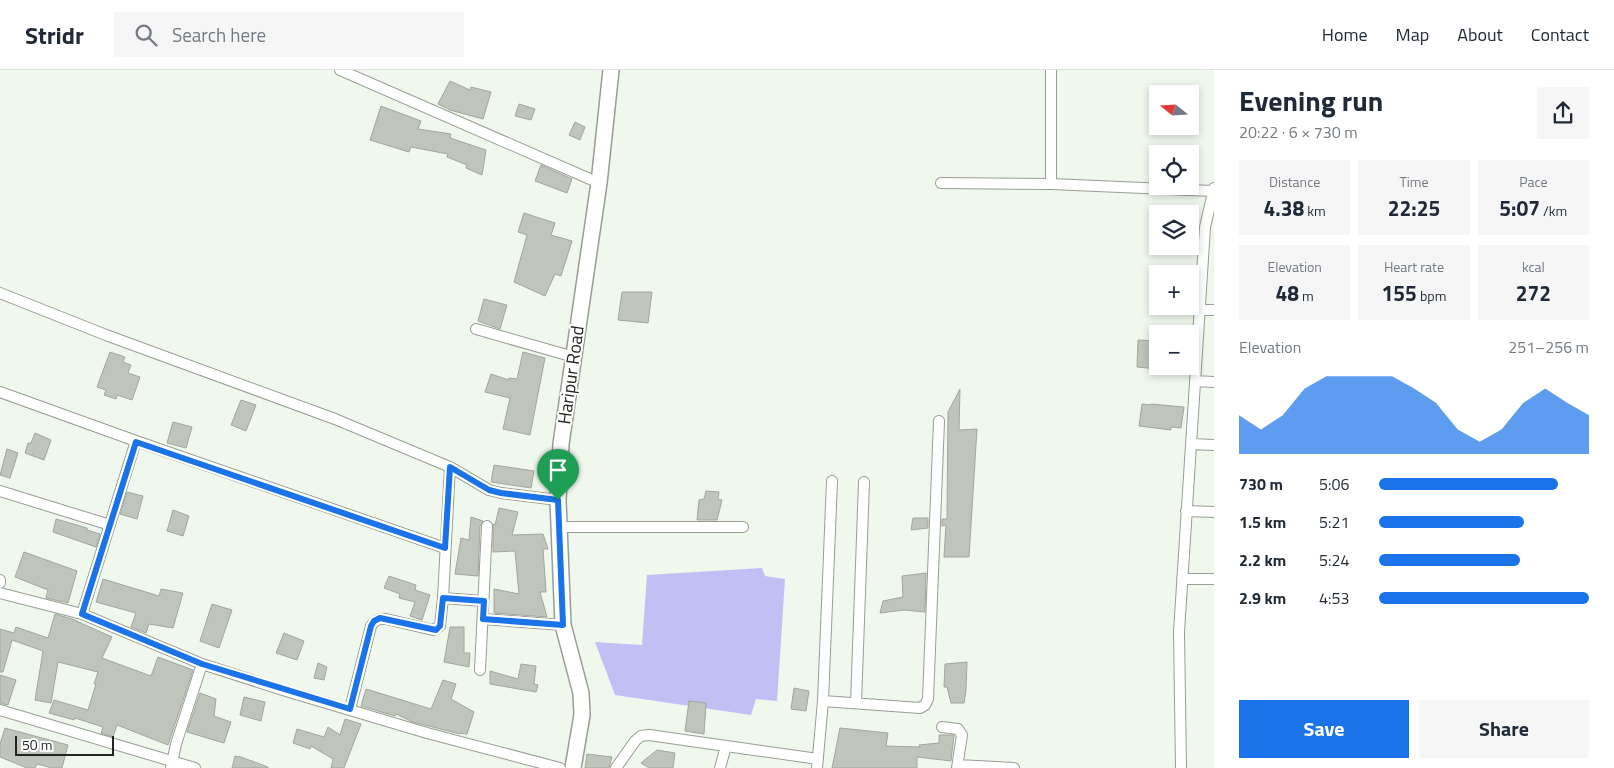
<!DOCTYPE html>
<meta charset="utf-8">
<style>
:root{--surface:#fff;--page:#f6f6f7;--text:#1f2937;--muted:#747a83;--line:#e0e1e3;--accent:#1a73e8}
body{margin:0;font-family:"Titillium Web",sans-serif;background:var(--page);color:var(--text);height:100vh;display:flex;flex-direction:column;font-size:19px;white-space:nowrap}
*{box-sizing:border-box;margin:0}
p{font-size:16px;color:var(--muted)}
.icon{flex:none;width:28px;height:28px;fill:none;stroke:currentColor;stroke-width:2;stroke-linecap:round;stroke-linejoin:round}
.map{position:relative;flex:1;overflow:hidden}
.drawer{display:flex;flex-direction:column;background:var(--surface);width:400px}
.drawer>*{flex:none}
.needle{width:32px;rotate:288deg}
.buttons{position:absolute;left:1149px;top:15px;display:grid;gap:10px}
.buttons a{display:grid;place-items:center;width:50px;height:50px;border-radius:0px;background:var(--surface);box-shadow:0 2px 8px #0003;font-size:25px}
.scale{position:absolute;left:15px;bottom:12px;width:99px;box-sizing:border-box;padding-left:5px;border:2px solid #232521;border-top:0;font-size:14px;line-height:18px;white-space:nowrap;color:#232521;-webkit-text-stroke:4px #fff;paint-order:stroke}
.pin{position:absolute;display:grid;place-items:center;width:42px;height:42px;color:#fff;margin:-51px -21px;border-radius:50% 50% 50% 0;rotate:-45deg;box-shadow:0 0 5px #0007}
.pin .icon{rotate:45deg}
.round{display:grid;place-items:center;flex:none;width:52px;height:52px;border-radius:0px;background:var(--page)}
.headline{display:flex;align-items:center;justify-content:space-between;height:85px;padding:0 25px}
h1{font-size:28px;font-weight:700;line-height:38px}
.metrics{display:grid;grid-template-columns:repeat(3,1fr);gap:8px;height:85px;padding:5px 25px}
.metrics div{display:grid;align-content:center;border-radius:0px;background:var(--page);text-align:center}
.metrics b{font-size:21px;font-weight:700}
.metrics small{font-size:14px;font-weight:400}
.metrics p{font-size:14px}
.chart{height:140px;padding:10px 25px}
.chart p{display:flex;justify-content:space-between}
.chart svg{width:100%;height:90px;margin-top:5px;fill:var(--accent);opacity:.7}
.button{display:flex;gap:10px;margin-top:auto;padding:10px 25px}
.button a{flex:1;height:58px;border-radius:0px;background:var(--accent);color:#fff;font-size:20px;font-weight:700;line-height:58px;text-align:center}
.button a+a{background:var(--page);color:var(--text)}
ul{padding:0 25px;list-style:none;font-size:16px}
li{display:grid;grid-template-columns:80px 60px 1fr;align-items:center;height:38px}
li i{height:12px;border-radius:6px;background:var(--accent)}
header{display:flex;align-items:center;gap:30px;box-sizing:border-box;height:70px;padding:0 25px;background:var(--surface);border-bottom:1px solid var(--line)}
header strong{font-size:24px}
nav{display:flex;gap:28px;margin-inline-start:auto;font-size:18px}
.search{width:350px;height:45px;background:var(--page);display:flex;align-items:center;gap:12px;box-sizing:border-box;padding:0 18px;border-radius:0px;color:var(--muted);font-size:19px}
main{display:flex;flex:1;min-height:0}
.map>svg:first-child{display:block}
.green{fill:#c2bff5}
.building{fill:#bfc5bb;stroke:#a2a79e}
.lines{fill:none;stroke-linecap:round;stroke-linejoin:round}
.street-casing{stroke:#989e94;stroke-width:12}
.secondary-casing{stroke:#989e94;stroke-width:18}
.street{stroke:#fff;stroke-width:10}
.secondary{stroke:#fff;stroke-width:15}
.route-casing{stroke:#fff;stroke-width:10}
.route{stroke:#1a73e8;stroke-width:6}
.labels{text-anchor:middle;stroke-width:4;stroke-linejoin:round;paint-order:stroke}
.street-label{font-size:18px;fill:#232521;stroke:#fff}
</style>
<header>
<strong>Stridr</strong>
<div class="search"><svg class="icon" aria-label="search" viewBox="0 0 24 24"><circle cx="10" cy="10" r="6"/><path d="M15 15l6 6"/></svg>Search here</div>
<nav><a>Home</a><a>Map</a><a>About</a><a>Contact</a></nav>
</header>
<main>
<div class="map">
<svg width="1214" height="698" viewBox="0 0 1214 698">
<rect width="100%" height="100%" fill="#f0f7ec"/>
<path class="green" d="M 762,498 L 765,506 L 785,509 L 777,631 L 756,629 L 751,645 L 615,625 L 595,572 L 642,575 L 647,505 Z"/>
<path class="building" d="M 450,11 L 470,20 L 471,17 L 491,22 L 483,49 L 450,40 L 438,34 Z
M 519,34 L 535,39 L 531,50 L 515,46 Z
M 381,36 L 421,51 L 418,59 L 451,64 L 450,68 L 486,80 L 482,105 L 466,98 L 467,95 L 447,87 L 448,84 L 411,77 L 409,82 L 370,70 Z
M 575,52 L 585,57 L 580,70 L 569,65 Z
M 541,95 L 572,109 L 567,123 L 535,111 Z
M 524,143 L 555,153 L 551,165 L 572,171 L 561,206 L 555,204 L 545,226 L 514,212 L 527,165 L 518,162 Z
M 622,222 L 652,222 L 648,253 L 618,250 Z
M 484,229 L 507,235 L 500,259 L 478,251 Z
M 1138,270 L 1158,271 L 1158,299 L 1137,297 Z
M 110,282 L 125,287 L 123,292 L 131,295 L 128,303 L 140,307 L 132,330 L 117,325 L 116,329 L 104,325 L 106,320 L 97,317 Z
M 523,282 L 545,288 L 530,365 L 503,359 L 510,328 L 485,322 L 491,304 L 509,310 L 509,308 L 517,309 Z
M 960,319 L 959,360 L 977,359 L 969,487 L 944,487 L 946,455 L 942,456 L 942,449 L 947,449 L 948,342 Z
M 241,330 L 256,335 L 246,361 L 231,355 Z
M 1142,334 L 1151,335 L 1151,334 L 1184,337 L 1181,358 L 1171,357 L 1171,360 L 1139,356 Z
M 173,352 L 192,357 L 186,378 L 167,373 Z
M 35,363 L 51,370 L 44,390 L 25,383 L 28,373 L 31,373 Z
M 7,379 L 18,383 L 10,408 L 0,405 Z
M 494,395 L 534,401 L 531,418 L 491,412 Z
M 706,421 L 719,422 L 718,429 L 722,430 L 717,450 L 697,450 L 699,430 L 704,429 Z
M 127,422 L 143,426 L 137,449 L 120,444 Z
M 499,438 L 518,442 L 512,465 L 543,464 L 548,479 L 543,479 L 546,522 L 540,522 L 547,547 L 494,543 L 494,519 L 519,524 L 515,481 L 493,482 L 493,454 L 495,455 Z
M 173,440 L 189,446 L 183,466 L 167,461 Z
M 471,447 L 483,451 L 480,456 L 478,506 L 455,504 L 461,468 L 469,470 Z
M 913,448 L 928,448 L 928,458 L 911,460 Z
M 56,449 L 87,458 L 87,460 L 100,464 L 96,477 L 53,462 Z
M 24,482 L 77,501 L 68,533 L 46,528 L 48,520 L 15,507 Z
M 926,503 L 925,542 L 904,540 L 880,543 L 883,531 L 903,527 L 902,506 Z
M 389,506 L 416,515 L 415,520 L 430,525 L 422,550 L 410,546 L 415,532 L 399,528 L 400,524 L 384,518 Z
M 103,509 L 159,526 L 161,519 L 183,523 L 173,558 L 149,554 L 146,563 L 131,557 L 136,543 L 96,532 Z
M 212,534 L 232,540 L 219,578 L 200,571 Z
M 55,544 L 72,549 L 112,567 L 102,588 L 151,606 L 158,587 L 193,600 L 168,675 L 117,655 L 113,667 L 101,663 L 103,657 L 75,648 L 74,650 L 49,643 L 54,630 L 88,640 L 96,614 L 94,614 L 98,602 L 58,592 L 51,633 L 35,630 L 43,581 L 12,570 L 3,602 L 0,602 L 0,559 L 14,563 L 16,557 L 48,568 Z
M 450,557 L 464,557 L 464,583 L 470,583 L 469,597 L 444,592 Z
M 284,563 L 304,571 L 297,590 L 276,583 Z
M 967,592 L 966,620 L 964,633 L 951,633 L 947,617 L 944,617 L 945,594 Z
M 318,593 L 327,597 L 324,610 L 314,608 Z
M 521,594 L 536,596 L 534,614 L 538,615 L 536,622 L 490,614 L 490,601 L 518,609 Z
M 0,605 L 16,610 L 8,635 L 0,633 Z
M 443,610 L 456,614 L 451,629 L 474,642 L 467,664 L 456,663 L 413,652 L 396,644 L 395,646 L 361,636 L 366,619 L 431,639 Z
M 794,618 L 809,621 L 806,641 L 791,639 Z
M 200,623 L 216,629 L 214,646 L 231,652 L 224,673 L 187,662 Z
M 244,627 L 265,632 L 261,651 L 240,645 Z
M 689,631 L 706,633 L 704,664 L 685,661 Z
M 345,649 L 361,654 L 344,698 L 331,698 L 333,689 L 311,676 L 310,679 L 293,673 L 297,659 L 324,667 L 328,657 L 340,665 Z
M 5,658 L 68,675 L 62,698 L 52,698 L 37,694 L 35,698 L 27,698 L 0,687 L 0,674 Z
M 840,658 L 888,663 L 886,676 L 920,677 L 919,675 L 939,673 L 939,665 L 954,665 L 951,691 L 917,687 L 917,698 L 832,698 Z
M 657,680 L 675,683 L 673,698 L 649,698 L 641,693 Z
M 587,684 L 612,687 L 609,698 L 585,698 Z
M 235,686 L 241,687 L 268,697 L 268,698 L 232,698 Z"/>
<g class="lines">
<defs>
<path id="street" d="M 340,0 L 599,113
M 941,113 L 1051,114 L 1212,121
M 1051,114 L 1051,0
M 0,223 L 106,265 L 335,349 L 450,397 L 489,420 L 501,423 L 558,430
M 1200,240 L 1214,240
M 476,259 L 574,287
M 1195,311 L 1214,312
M 0,322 L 136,371 L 445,478
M 1191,374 L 1214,375
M 0,421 L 110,455
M 1186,441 L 1214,442
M 559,457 L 743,457
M 1182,509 L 1214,509
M 0,510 L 0,513
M 0,523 L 82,544 L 202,594 L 286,621 L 427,663 L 560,698
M 443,528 L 483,531
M 82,544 L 136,371
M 483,549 L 563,555
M 480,600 L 487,456
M 823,631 L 920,638 L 925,635 L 928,629 L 939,351
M 856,633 L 864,412
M 350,639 L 371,556 C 375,550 379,548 386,549 L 433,560 L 440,556 L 443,528 L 450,397
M 0,640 L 195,698
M 942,657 L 958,659 L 962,665 L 957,698
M 958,695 L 1014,698
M 171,698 L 176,674 L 202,594
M 616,698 L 635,671 L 641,666 L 649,665 L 818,689
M 720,698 L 726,676
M 817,698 L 823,631 L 832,411
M 1181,698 L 1179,562 L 1205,157 L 1214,118"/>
<path id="secondary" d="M 573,698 L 582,645 L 581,623 L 563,555 L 558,430 L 561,374 L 599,113 L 611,0"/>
</defs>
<use href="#street" class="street-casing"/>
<use href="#secondary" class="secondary-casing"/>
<use href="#street" class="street"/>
<use href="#secondary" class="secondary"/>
</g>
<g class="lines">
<defs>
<path id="route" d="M 136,372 L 445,478 L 450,397 L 489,420 L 501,423 L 558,430 L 563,555 L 483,549 L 484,531 L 443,528 L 440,556 L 436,560 L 380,548 L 374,551 L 371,556 L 350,639 L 202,594 L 82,544 Z"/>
</defs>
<use href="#route" class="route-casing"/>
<use href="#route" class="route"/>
</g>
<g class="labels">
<g class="street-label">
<text transform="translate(571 305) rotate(-82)" y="6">Haripur Road</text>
</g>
</g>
</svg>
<div class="buttons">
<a><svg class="needle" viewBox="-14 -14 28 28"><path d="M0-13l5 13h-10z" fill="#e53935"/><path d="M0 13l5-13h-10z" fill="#747a83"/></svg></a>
<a><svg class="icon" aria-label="locate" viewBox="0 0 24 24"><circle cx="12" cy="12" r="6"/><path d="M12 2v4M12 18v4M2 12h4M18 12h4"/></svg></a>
<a><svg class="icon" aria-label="layers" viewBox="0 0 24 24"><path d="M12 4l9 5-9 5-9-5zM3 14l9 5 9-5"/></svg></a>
<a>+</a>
<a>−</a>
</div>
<div class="scale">50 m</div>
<div class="pin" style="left:558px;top:430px;background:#1e9e55"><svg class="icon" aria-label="arrive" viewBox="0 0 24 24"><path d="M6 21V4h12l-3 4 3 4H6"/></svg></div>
</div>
<section class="drawer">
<div class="headline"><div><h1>Evening run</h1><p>20:22 · 6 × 730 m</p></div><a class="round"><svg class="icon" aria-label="share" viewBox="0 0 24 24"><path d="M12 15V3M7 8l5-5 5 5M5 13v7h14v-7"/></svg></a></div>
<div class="metrics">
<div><p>Distance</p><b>4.38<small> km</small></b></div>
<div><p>Time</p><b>22:25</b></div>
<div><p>Pace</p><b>5:07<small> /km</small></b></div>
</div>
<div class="metrics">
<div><p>Elevation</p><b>48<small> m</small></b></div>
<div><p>Heart rate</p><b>155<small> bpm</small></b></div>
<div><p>kcal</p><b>272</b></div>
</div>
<div class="chart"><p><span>Elevation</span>251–256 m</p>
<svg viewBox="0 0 160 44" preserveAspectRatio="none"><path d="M0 44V25L10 32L20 25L30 12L40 6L50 6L60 6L70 6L80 12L90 19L100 32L110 38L120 32L130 19L140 12L150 19L160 25V44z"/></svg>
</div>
<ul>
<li><b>730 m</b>5:06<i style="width:85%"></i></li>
<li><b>1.5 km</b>5:21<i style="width:69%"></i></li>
<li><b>2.2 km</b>5:24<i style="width:67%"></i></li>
<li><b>2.9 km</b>4:53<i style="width:100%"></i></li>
</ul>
<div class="button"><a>Save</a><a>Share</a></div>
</section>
</main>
